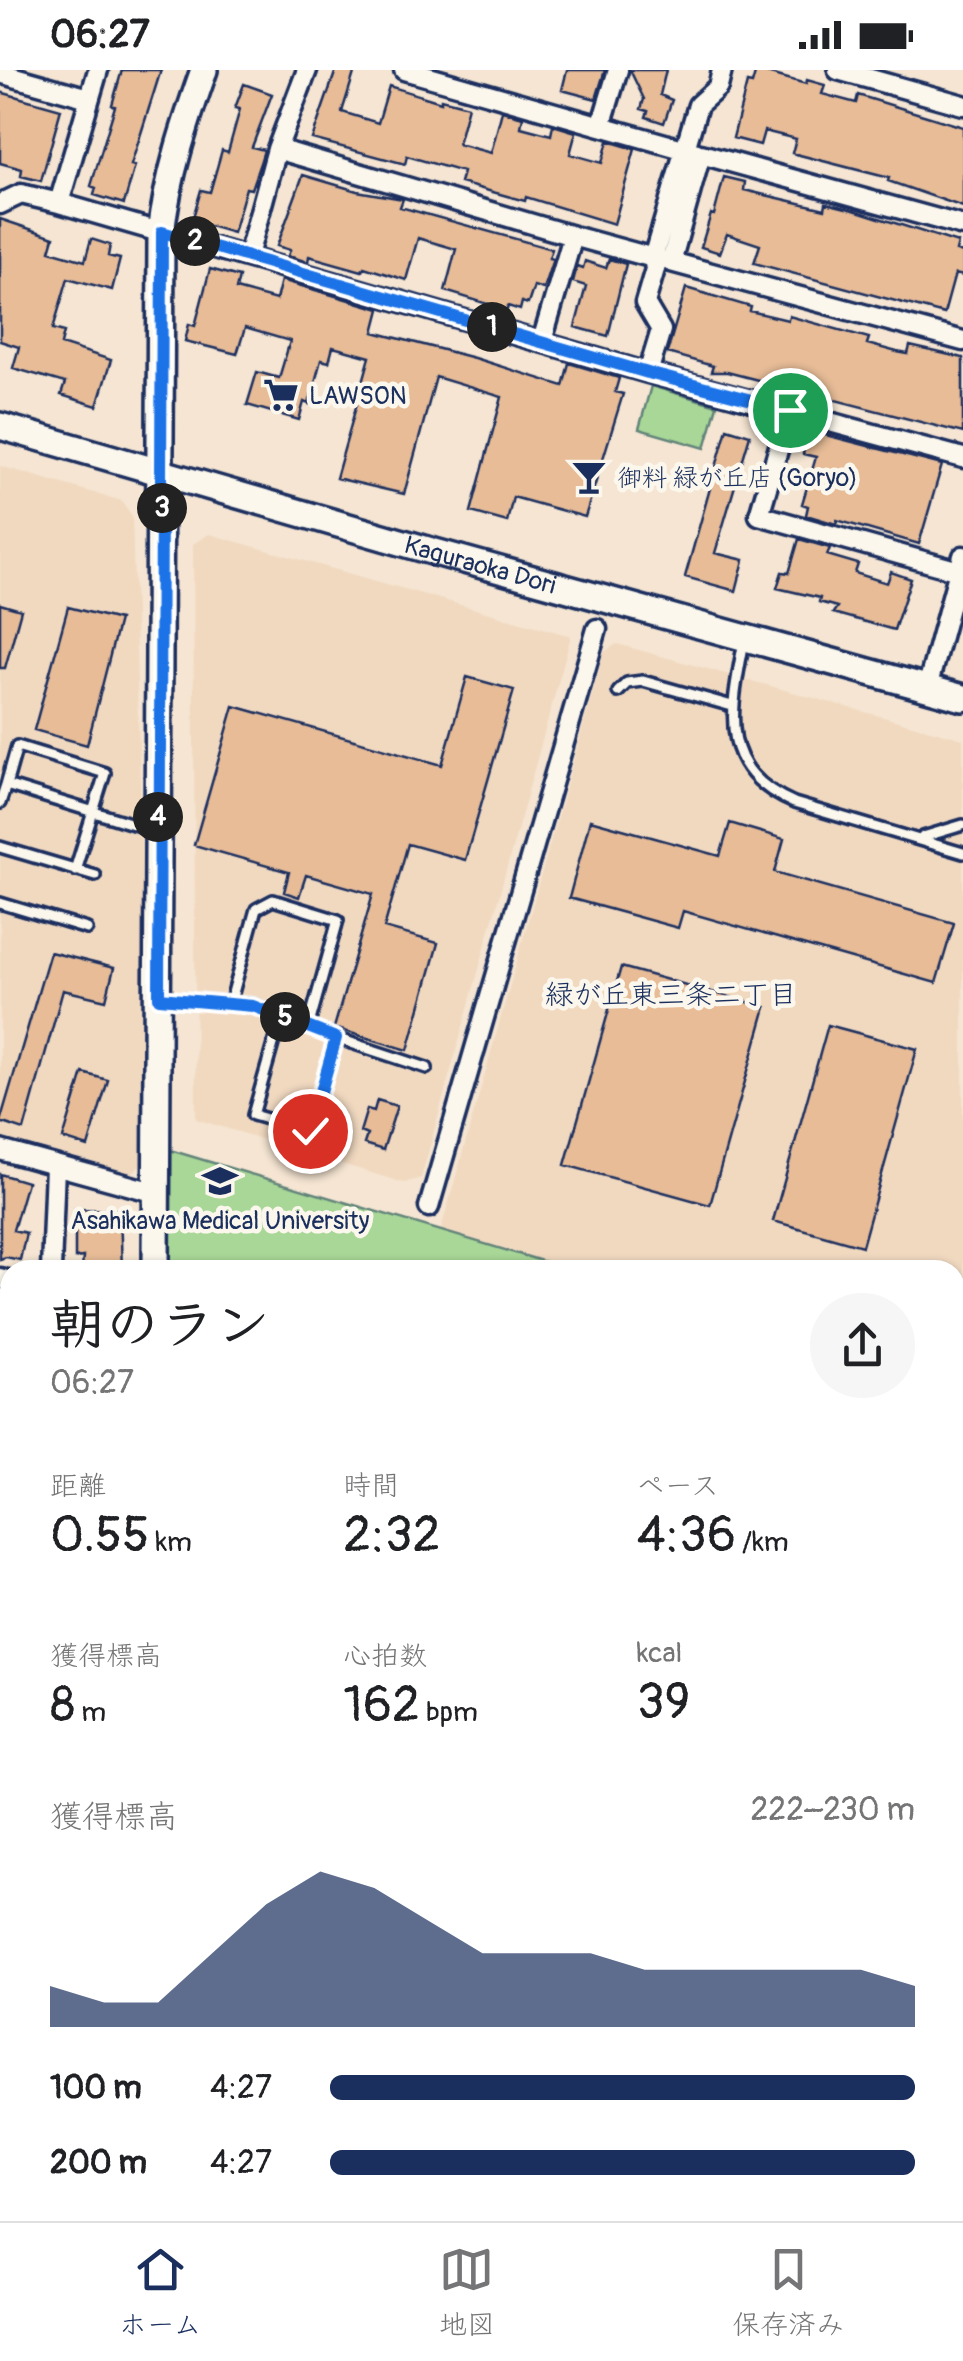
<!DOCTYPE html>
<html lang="ja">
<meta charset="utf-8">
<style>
:root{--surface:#fff;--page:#f6f6f6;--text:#202124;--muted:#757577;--line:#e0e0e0;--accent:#1b2f5e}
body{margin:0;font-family:Pangolin,"Klee One",sans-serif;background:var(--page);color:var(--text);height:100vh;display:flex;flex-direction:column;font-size:38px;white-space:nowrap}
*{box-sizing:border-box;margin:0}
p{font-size:32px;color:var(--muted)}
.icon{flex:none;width:55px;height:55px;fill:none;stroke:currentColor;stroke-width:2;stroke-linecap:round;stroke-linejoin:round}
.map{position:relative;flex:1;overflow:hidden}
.panel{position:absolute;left:0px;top:1190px;width:965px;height:962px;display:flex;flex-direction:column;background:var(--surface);border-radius:30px 30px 0 0;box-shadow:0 2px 8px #0004}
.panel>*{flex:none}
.pin{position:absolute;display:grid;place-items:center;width:85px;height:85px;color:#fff;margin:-42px;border:5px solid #fff;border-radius:50%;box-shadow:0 2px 10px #0007}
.km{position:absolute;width:50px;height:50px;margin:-25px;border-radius:50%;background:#222;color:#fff;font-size:28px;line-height:50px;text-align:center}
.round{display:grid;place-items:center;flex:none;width:105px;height:105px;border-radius:52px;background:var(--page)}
.overview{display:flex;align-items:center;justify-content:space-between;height:170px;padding:0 50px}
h1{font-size:55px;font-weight:600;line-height:75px}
.stats{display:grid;grid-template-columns:repeat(3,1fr);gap:15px;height:170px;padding:10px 50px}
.stats div{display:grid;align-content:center}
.stats b{font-size:50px;font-weight:600}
.stats small{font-size:28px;font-weight:400}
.stats p{font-size:28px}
.chart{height:280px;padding:20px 50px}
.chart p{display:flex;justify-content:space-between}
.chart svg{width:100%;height:180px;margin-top:10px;fill:var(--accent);opacity:.7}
ul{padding:0 50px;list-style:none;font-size:32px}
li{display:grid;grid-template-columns:160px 120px 1fr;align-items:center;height:75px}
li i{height:25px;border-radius:12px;background:var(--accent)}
.status{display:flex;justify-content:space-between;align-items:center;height:70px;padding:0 50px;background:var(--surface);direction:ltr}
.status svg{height:28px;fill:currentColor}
.tabs{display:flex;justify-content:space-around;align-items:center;height:140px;border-top:2px solid var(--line);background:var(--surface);font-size:28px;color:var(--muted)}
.tabs a{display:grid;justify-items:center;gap:5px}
.tabs .current{color:var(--accent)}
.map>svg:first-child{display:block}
.built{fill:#f1d9c0}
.park{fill:#a8d797;stroke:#62837a;stroke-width:2.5}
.building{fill:#e7bc97;stroke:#1b2f5e;stroke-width:2.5}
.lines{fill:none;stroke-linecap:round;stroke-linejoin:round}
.lane-casing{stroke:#1b2f5e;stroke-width:16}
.street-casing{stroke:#1b2f5e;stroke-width:25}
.secondary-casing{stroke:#1b2f5e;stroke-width:32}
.lane{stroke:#fbf7ec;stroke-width:9}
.street{stroke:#fbf7ec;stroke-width:18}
.secondary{stroke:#fbf7ec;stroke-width:25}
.route-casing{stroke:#fff;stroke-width:20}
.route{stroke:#1a73e8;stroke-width:12}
.labels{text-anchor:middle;stroke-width:9;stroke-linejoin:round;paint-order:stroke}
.poi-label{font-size:25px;fill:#1b2f5e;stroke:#fbf7ec;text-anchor:start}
.street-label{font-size:25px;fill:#1b2f5e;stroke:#fbf7ec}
.neighbourhood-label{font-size:28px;fill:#1b2f5e;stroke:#fbf7ec}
</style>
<div class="status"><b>06:27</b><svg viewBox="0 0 49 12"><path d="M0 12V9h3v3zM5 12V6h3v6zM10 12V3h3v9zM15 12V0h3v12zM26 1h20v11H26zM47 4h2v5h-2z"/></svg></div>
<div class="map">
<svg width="963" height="2151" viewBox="0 0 963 2151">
<rect width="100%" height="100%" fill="#f5e5d2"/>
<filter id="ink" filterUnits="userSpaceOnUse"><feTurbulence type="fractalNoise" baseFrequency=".01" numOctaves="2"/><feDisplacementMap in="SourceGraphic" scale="20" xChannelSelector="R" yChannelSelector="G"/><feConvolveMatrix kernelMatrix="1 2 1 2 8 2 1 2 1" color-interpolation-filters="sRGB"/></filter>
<g filter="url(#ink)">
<path class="built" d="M 0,396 L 122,431 L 132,446 L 151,1086 L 131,1104 L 0,1069 Z
M 209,464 L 571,566 L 421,1108 L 404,1113 L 196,1049 L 193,474 Z
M 617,574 L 963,669 L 963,2151 L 172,2151 L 172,2142 L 955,2142 L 955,1200 L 170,1200 L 440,1163 L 604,582 Z"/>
<path class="park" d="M 651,316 L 717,335 L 705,378 L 639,359 Z
M 170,1080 L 572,1200 L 170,1200 Z
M 172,2143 L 172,2142 L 590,2143 L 587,2151 L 172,2151 Z"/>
<path class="building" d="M 122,0 L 161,0 L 131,95 L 135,96 L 124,134 L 94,125 L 96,118 L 91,116 L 115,36 L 112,35 Z
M 336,0 L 355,0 L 342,42 L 378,53 L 389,16 L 441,32 L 441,29 L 468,36 L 458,74 L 491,83 L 502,41 L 523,47 L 521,57 L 551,65 L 553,55 L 576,62 L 570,84 L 602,93 L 608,71 L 635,79 L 614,154 L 526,127 L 525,131 L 460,113 L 463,102 L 407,86 L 405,94 L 312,69 Z
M 567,0 L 605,0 L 596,29 L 562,20 Z
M 630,0 L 666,0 L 660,25 L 672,30 L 664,53 L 646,47 L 648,41 L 641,39 L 644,29 Z
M 756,0 L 806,14 L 807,10 L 825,15 L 822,24 L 856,33 L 858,25 L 963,57 L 963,137 L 888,111 L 889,108 L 792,83 L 796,69 L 764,61 L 760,75 L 733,68 L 747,13 L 752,14 Z
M 244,14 L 272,24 L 252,77 L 264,80 L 260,93 L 251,119 L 246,118 L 233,163 L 192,151 L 201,120 L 210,122 L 222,80 L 228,82 L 240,39 L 235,38 Z
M 0,22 L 61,39 L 41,111 L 21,106 L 22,99 L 0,93 Z
M 303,105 L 357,121 L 403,129 L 400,137 L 552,179 L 549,188 L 553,189 L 543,219 L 534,216 L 528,234 L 522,232 L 520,240 L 508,236 L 507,240 L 445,221 L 456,179 L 418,168 L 406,210 L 364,197 L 362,201 L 309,186 L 308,192 L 288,186 L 290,180 L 277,176 Z
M 724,107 L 745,112 L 744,120 L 825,139 L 826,133 L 854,140 L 958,173 L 956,181 L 963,183 L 963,206 L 955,204 L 944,244 L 754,193 L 760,175 L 727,164 L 720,183 L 701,177 L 711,144 L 714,145 Z
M 0,149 L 54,167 L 50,181 L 85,191 L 91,169 L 110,175 L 108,186 L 120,189 L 112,220 L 68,208 L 53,259 L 64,262 L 61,274 L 111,290 L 97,336 L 61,325 L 65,313 L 13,298 L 19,277 L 0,271 Z
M 609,189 L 626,194 L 608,266 L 575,257 L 586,216 L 573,212 L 577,196 L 583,198 L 585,191 L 606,198 Z
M 210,199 L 239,207 L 236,219 L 276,230 L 281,210 L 380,239 L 374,262 L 474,288 L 563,316 L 569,293 L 619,308 L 615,322 L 623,324 L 585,447 L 513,427 L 507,452 L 471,442 L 502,327 L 436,307 L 404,424 L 336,408 L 370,287 L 333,277 L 329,292 L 321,290 L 309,334 L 304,332 L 299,350 L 247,335 L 257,302 L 279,308 L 290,271 L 245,258 L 237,284 L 185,271 L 189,254 L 195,256 Z
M 686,218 L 751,237 L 750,241 L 788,250 L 789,246 L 869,268 L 867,274 L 897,282 L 908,284 L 910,276 L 963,288 L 963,363 L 727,302 L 711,302 L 713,296 L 667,283 Z
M 727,358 L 750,365 L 715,483 L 744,490 L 736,521 L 685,507 Z
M 810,361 L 942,395 L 919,474 L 837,450 L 836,454 L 806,445 L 808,436 L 802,434 L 816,387 L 803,384 Z
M 799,469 L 830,478 L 827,485 L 858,494 L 855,503 L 887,513 L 891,502 L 911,509 L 894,560 L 833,543 L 837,537 L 819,532 L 820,528 L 777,518 L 782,502 L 789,503 Z
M 0,534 L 21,540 L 5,598 L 0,598 Z
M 68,537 L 119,550 L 87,675 L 34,660 Z
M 467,607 L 514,620 L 465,790 L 408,774 L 384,858 L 438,873 L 408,980 L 334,958 L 373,824 L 306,805 L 299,827 L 284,822 L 289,802 L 194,775 L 234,636 L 442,695 Z
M 590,750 L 720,786 L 730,753 L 784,769 L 775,802 L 954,853 L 936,913 L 683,841 L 678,858 L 569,828 Z
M 50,882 L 114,898 L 106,930 L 63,920 L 24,1060 L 0,1052 Z
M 621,897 L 766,937 L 710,1135 L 565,1095 Z
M 828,955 L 917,979 L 862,1176 L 773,1151 Z
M 83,1003 L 108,1010 L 88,1077 L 63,1069 Z
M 377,1030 L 397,1036 L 383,1080 L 364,1074 L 367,1065 L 360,1062 L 367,1039 L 374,1041 Z
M 0,1104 L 27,1112 L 13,1160 L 26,1163 L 20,1190 L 6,1187 L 0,1189 Z
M 75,1139 L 120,1140 L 122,1200 L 82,1200 L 83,1187 L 75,1188 Z"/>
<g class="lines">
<defs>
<path id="lane" d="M 744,571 C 731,640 716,699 794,733 L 963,783
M 618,622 L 627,613 L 643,611 L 732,636
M 6,715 L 17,676 L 105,703 L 75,800
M 0,733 L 6,715 L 156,761
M 923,767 L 963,755
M 0,777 L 95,805
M 0,833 L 87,859
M 161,928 L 253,935 L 336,968 L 427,998
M 230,934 L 256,839 L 273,830 L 338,850 L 308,958
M 281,946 L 253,1045 L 309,1061 L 336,968
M 955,1534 L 963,1536
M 955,1944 L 963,1946"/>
<path id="street" d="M 404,0 L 601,56 L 618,0
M 838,0 L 963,35
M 0,3 L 89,28
M 601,56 L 697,83
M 277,79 L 573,166 L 542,271
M 59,133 L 98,0
M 0,134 L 21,124 L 59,133 L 648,303 L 963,388
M 963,156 L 701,84 L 671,192 L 963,271
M 573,166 L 661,190
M 248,186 L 277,79 L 307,0
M 648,303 L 661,260 L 645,233 L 655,199 L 653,188 L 698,35 L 718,17 L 722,0
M 790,339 L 759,445 L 959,501
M 927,618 L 963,486
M 0,1080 L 157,1123
M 429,1137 L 597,559
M 51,1200 L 55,1096
M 0,1208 L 10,1211
M 0,1551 L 10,1553
M 0,1623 L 10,1625
M 0,1648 L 10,1650
M 0,1897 L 10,1900
M 0,2030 L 10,2033
M 0,2055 L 10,2057"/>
<g id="secondary">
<path id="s1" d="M 0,356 L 435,482 L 963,628"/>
<path d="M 156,1200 L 161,163 C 168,105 185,54 204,0"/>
<path d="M 146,2151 L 147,2142"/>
</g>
</defs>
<use href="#lane" class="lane-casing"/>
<use href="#street" class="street-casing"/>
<use href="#secondary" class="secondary-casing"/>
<use href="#lane" class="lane"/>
<use href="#street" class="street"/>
<use href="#secondary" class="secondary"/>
</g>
</g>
<g class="lines" filter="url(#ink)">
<defs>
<path id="route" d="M 310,1061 L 336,968 L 253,936 L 159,928 L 162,162 L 648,303 L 790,340"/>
</defs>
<use href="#route" class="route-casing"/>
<use href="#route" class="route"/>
</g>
<defs>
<symbol id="supermarket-bare" viewBox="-9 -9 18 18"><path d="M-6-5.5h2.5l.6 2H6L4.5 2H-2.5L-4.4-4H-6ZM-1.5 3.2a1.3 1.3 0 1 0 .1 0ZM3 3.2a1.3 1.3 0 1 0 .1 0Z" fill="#1b2f5e" stroke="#fbf7ec" stroke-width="2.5" paint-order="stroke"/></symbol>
<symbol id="bar-bare" viewBox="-9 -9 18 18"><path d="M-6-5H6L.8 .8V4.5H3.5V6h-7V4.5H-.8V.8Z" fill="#1b2f5e" stroke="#fbf7ec" stroke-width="2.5" paint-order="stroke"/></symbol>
<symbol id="university-bare" viewBox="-9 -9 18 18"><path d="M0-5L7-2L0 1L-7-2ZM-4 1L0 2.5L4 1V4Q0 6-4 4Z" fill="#1b2f5e" stroke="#fbf7ec" stroke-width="2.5" paint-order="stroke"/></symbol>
</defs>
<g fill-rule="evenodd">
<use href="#supermarket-bare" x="256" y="300" width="50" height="50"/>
<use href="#bar-bare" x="564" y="382" width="50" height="50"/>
<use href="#university-bare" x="195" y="1086" width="50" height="50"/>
</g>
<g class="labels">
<g class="poi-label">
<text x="309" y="334">LAWSON</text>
<text x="617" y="416">御料 緑が丘店 (Goryo)</text>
<text x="220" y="1159" text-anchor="middle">Asahikawa Medical University</text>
</g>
<g class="street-label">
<text dy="9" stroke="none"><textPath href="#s1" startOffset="500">Kaguraoka Dori</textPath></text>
</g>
<g class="neighbourhood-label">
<text x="671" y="934">緑が丘東三条二丁目</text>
</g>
</g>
</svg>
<div class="pin" style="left:790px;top:340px;background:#1e9e55"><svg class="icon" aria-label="arrive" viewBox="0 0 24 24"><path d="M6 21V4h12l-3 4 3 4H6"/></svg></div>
<div class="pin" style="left:310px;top:1061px;background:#d93025"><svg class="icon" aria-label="check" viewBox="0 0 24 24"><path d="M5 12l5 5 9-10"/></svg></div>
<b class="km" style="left:492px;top:257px">1</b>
<b class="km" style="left:195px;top:171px">2</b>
<b class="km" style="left:162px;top:438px">3</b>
<b class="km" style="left:158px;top:747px">4</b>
<b class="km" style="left:285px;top:947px">5</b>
<section class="panel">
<div class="overview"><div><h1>朝のラン</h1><p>06:27</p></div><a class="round"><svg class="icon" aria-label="share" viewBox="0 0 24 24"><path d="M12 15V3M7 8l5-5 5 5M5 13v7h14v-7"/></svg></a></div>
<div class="stats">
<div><p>距離</p><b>0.55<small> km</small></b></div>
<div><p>時間</p><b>2:32</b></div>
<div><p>ペース</p><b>4:36<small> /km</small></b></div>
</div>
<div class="stats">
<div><p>獲得標高</p><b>8<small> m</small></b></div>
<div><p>心拍数</p><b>162<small> bpm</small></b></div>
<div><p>kcal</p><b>39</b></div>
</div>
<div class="chart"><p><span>獲得標高</span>222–230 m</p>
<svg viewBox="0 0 160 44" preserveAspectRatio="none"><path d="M0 44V34L10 38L20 38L30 26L40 14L50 6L60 10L70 18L80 26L90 26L100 26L110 30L120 30L130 30L140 30L150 30L160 34V44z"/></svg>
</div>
<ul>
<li><b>100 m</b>4:27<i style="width:100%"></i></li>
<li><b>200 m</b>4:27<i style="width:100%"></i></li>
</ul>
</section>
</div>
<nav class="tabs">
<a class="current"><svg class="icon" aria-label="home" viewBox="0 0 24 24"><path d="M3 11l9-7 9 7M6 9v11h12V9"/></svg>ホーム</a>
<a><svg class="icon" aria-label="map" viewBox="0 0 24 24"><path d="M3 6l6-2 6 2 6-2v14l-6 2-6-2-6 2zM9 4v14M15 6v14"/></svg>地図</a>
<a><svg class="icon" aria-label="saved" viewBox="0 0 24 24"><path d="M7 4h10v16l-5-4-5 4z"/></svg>保存済み</a>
</nav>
